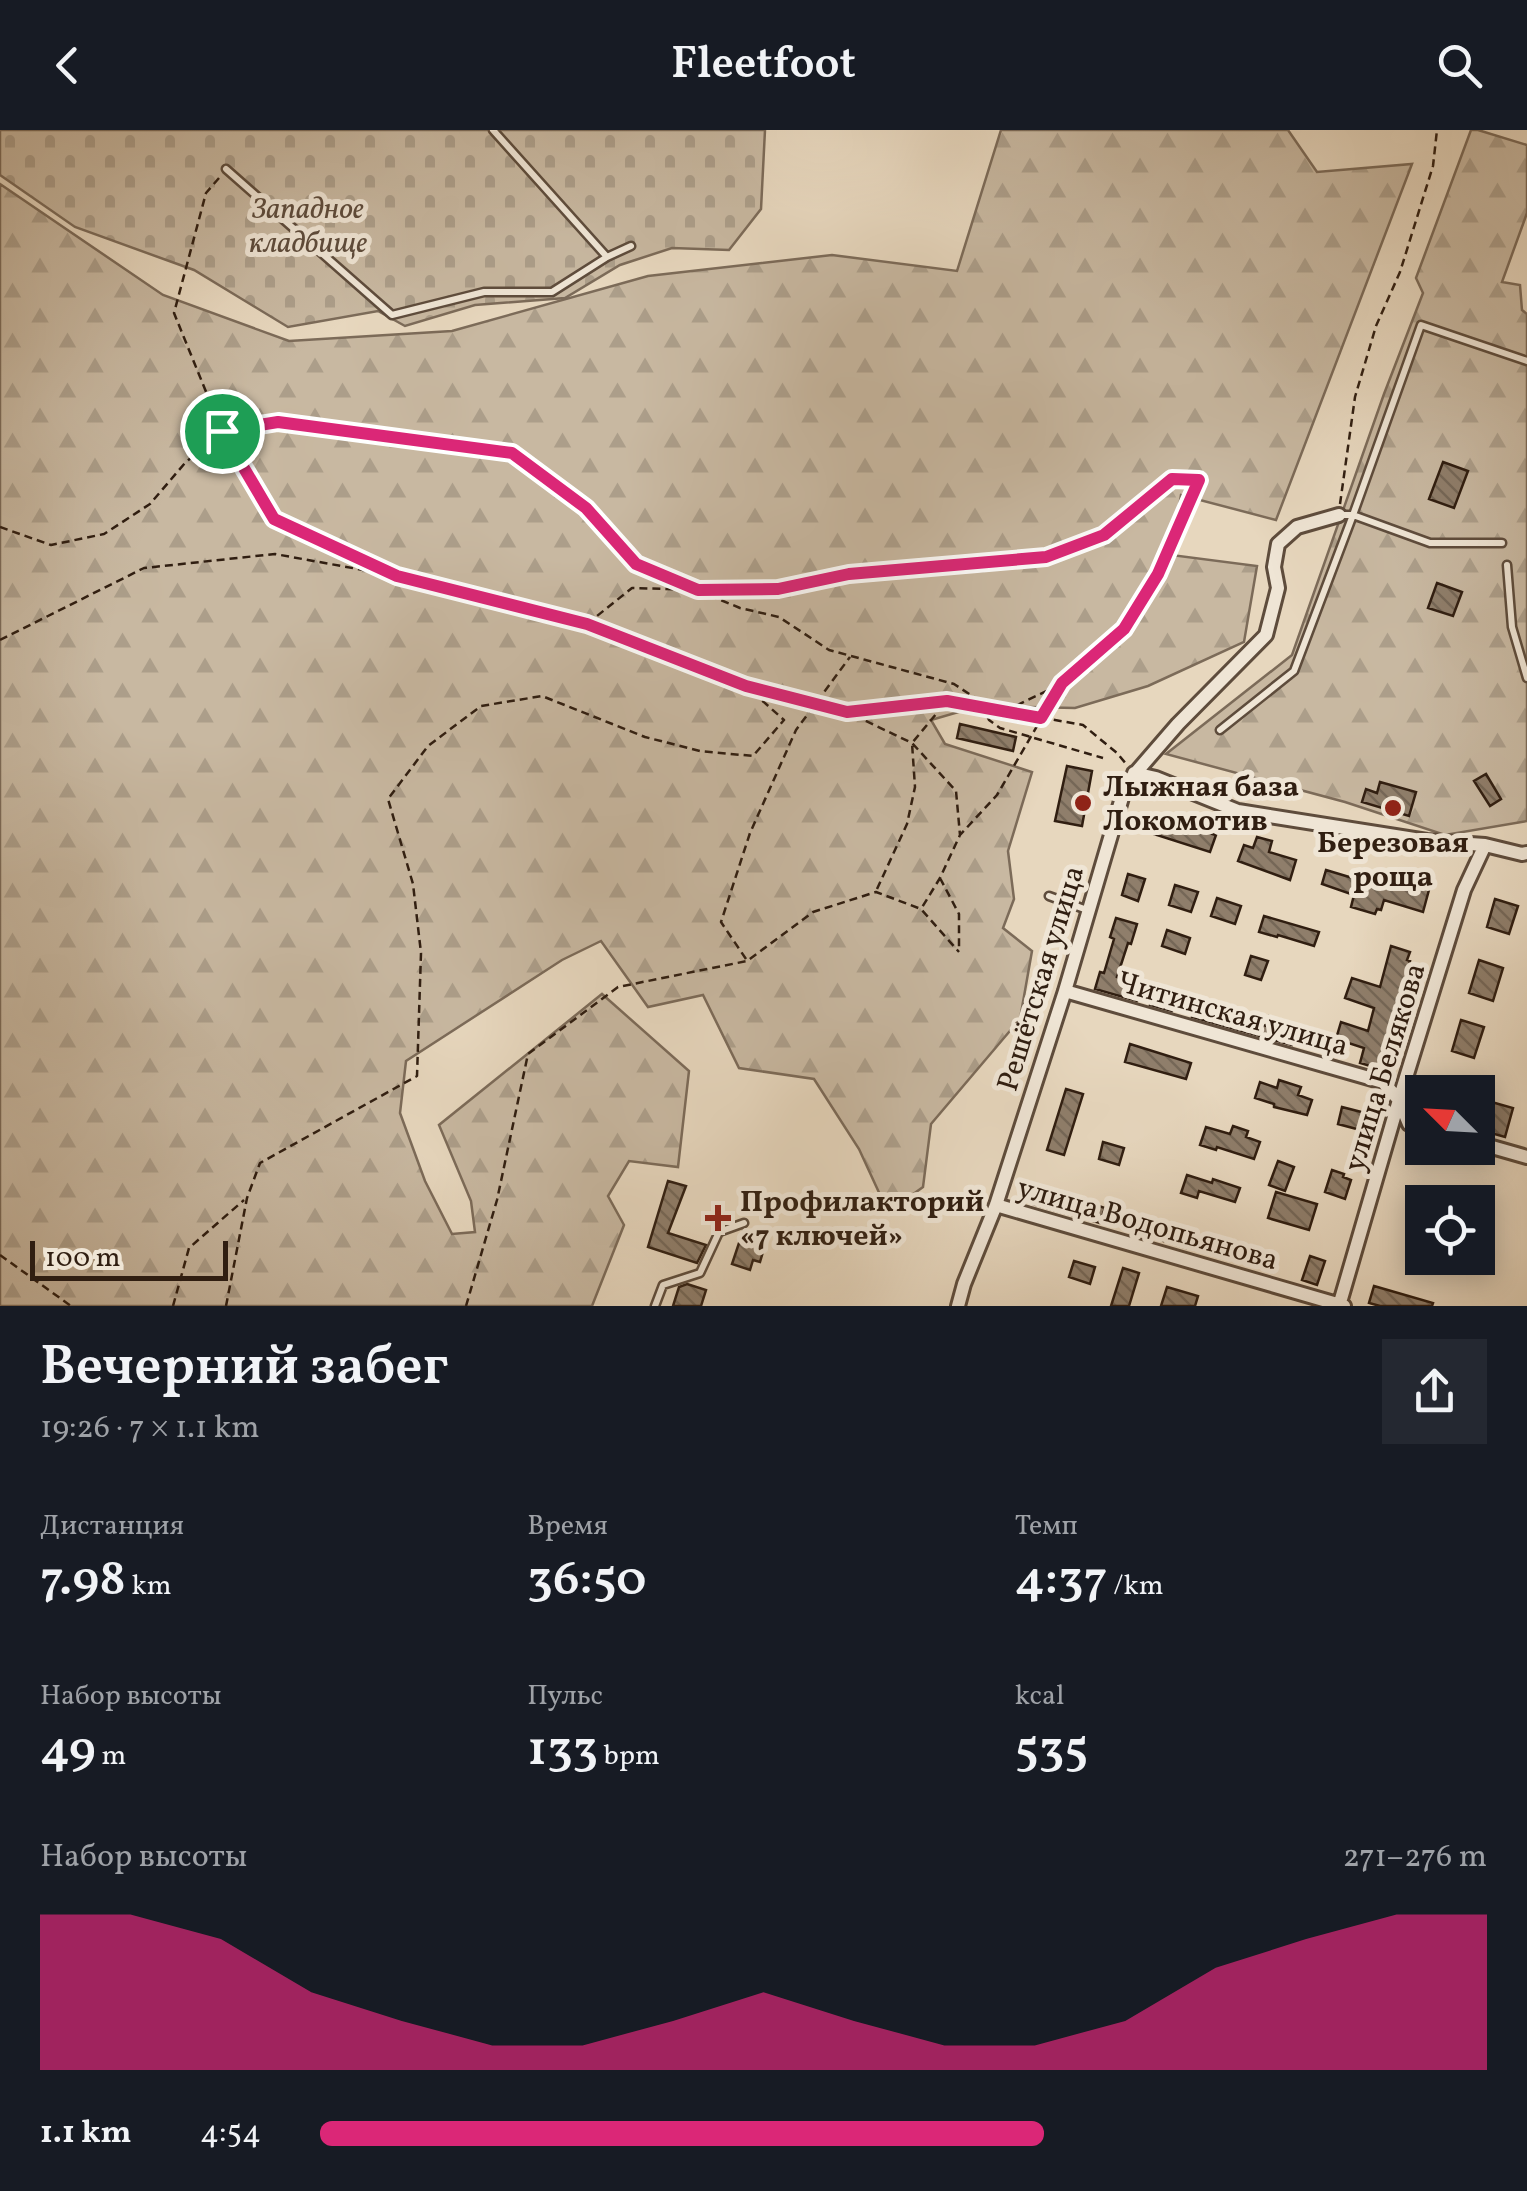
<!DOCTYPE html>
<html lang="ru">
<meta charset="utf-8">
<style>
:root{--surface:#171b24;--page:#242831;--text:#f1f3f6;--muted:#9ea1a6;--accent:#db2777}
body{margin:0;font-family:Vollkorn,serif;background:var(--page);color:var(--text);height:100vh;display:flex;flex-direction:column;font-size:38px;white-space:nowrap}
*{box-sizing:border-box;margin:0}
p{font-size:32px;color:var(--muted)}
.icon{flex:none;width:55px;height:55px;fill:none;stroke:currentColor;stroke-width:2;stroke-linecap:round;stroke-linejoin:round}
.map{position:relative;height:1176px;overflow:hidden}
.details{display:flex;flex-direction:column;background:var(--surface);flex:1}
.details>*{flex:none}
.needle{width:65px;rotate:294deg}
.tools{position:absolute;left:1405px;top:945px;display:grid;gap:20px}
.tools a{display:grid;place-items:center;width:90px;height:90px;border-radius:0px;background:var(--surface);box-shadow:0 5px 25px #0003;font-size:50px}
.scale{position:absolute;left:30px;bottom:25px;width:198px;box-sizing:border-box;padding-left:10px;border:5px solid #301e11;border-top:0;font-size:28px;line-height:35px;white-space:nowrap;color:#301e11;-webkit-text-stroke:8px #efe5d5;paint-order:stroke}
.pin{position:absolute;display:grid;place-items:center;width:85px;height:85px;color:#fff;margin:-42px;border:5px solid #fff;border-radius:50%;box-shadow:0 2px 10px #0007}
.round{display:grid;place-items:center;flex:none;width:105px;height:105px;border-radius:0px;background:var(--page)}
.summary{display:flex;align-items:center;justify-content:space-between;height:170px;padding:0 40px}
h1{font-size:55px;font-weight:600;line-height:75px}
.figures{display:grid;grid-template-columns:repeat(3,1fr);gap:15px;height:170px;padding:10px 40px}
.figures div{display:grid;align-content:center}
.figures b{font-size:50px;font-weight:600}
.figures small{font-size:28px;font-weight:400}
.figures p{font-size:28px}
.chart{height:280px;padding:20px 40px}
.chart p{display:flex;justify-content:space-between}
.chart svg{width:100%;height:180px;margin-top:10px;fill:var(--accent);opacity:.7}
ul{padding:0 40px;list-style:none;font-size:32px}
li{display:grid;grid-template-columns:160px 120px 1fr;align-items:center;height:75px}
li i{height:25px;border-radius:12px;background:var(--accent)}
header{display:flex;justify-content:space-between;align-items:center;height:130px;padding:0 40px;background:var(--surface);font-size:45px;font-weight:600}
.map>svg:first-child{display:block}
.forest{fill:url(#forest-firs);stroke:#7c6b59;stroke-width:2.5}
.cemetery{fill:url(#cemetery-stones);stroke:#7c6b59;stroke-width:2.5}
.building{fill:url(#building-back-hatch);stroke:#301e11;stroke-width:2.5}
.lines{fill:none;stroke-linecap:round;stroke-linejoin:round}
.lane-casing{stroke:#5e4c3c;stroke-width:11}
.street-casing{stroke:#5e4c3c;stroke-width:18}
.path{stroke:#301e11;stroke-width:2.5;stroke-dasharray:8 5;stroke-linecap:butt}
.lane{stroke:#efe5d5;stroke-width:6}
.street{stroke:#efe5d5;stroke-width:12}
.route-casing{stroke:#fff;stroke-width:20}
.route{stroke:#db2777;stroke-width:12}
.poi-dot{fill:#8f2418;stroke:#efe5d5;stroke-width:4}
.labels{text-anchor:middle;stroke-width:10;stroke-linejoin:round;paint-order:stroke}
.park-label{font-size:30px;font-style:italic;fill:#5e4c3c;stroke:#efe5d5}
.poi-label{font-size:30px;font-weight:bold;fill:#301e11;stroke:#efe5d5;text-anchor:start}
.street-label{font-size:30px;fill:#301e11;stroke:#efe5d5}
</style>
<header><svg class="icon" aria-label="back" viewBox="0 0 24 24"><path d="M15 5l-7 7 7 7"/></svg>Fleetfoot<svg class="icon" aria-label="search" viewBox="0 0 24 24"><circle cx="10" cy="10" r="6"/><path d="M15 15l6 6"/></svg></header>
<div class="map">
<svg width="1527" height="1176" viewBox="0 0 1527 1176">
<defs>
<pattern id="forest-firs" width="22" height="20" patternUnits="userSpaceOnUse" patternTransform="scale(2.5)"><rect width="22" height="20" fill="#c8b8a1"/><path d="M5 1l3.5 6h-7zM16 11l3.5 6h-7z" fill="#ac9e8a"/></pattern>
<pattern id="cemetery-stones" width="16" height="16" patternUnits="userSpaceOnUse" patternTransform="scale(2.5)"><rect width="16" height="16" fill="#c8b8a1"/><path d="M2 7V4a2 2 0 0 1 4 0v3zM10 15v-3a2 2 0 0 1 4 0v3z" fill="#ac9e8a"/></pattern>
<pattern id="building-back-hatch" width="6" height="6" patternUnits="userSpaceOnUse" patternTransform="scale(2.5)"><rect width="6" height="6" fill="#8f7e6b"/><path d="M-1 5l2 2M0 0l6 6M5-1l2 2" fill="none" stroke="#756757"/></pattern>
</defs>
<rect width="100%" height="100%" fill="#e7d7be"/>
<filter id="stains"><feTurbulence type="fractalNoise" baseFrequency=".002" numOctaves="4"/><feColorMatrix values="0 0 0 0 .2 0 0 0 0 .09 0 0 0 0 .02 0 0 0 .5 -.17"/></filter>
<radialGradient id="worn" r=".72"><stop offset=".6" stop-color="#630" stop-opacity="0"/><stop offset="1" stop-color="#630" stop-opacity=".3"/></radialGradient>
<path class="forest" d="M 1001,0 L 1288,0 L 1317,42 L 1412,34 L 1276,390 L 1181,365 L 1171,425 L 1257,436 L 1244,512 L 1148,556 L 1075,578 L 979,576 L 931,590 L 945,614 L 1032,642 L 1008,721 L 1014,769 L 1003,798 L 1032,821 L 1020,889 L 931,994 L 923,1057 L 888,1082 L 859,1019 L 814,949 L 739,938 L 703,865 L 648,877 L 601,811 L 562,830 L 406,931 L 400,983 L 425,1051 L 452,1104 L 475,1102 L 471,1071 L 439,995 L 602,864 L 689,941 L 678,1037 L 629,1031 L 608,1066 L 624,1095 L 592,1176 L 0,1176 L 0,54 L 163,165 L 289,211 L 452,201 L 648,146 L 832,125 L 957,141 Z
M 1471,0 L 1478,0 L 1527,15 L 1527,83 L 1502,152 L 1520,155 L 1522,180 L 1527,184 L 1527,691 L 1445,705 L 1345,672 L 1166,624 L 1292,525 L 1384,264 L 1423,163 L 1416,148 Z"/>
<path class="cemetery" d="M 0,0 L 765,0 L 761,79 L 729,120 L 672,118 L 620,135 L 565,168 L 475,175 L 405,196 L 378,181 L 288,197 L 194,140 L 75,97 L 0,45 Z"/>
<path class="building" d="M 1443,332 L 1468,341 L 1454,378 L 1429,369 Z
M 1437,453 L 1462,462 L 1453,486 L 1428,478 Z
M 960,594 L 1016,607 L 1013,621 L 957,608 Z
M 1067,636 L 1092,641 L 1082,696 L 1055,691 Z
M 1486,644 L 1501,669 L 1490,676 L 1474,651 Z
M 1380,652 L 1416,662 L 1409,686 L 1362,672 L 1366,659 L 1377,663 Z
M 1145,685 L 1216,705 L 1210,722 L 1141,700 Z
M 1257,707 L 1272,711 L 1269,722 L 1296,730 L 1290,750 L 1238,731 L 1244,715 L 1253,718 Z
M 1326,740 L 1389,759 L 1392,751 L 1406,755 L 1407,749 L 1430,756 L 1423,782 L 1384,770 L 1381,780 L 1377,779 L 1375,784 L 1351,777 L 1354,765 L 1322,754 Z
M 1128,744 L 1145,749 L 1138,771 L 1122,765 Z
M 1175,755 L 1198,762 L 1191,782 L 1169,775 Z
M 1217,768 L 1241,776 L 1235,794 L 1211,786 Z
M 1495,769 L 1518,776 L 1509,804 L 1487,797 Z
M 1264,786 L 1319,802 L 1314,816 L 1278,805 L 1277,807 L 1259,802 Z
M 1116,788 L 1137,794 L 1131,814 L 1128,813 L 1117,847 L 1136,853 L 1132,865 L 1138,867 L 1137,871 L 1095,859 L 1100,842 L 1104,843 L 1114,809 L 1110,807 Z
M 1167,800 L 1190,808 L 1185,824 L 1162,816 Z
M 1391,816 L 1410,822 L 1407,830 L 1410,831 L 1380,939 L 1360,933 L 1364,918 L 1336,909 L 1341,892 L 1368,901 L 1374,878 L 1345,868 L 1352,848 L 1380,857 Z
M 1251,826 L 1268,831 L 1261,850 L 1245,845 Z
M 1479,830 L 1503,838 L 1493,871 L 1469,863 Z
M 1154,861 L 1176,868 L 1172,881 L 1150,875 Z
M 1196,872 L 1266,896 L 1269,886 L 1290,893 L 1289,897 L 1297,900 L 1292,915 L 1192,887 Z
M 1461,890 L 1484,897 L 1474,928 L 1452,921 Z
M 1130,914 L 1191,933 L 1186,949 L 1125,932 Z
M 1279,950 L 1301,957 L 1298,965 L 1312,970 L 1307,985 L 1274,977 L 1274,974 L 1255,968 L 1260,952 L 1277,958 Z
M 1066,959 L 1083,964 L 1064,1025 L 1047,1020 Z
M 1488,971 L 1513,978 L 1505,1007 L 1480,1000 Z
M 1342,977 L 1369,984 L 1364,1001 L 1338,994 Z
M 1233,996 L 1248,1001 L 1246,1007 L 1260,1012 L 1254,1029 L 1217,1017 L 1216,1020 L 1200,1015 L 1206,997 L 1230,1004 Z
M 1103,1012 L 1124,1018 L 1119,1035 L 1099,1029 Z
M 1278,1031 L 1294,1037 L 1285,1061 L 1269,1055 Z
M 1332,1040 L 1344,1044 L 1343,1047 L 1351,1050 L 1345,1069 L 1325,1062 Z
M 1187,1045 L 1212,1053 L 1213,1049 L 1240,1058 L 1235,1072 L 1199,1061 L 1197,1068 L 1181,1063 Z
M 668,1051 L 686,1056 L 668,1103 L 706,1115 L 697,1133 L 648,1117 Z
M 1038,1056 L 1105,1078 L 1100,1093 L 1032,1074 Z
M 1276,1062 L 1317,1074 L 1309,1100 L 1268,1088 Z
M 1168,1094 L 1191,1101 L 1186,1118 L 1163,1111 Z
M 743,1101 L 767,1108 L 760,1132 L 753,1130 L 750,1140 L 732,1134 Z
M 1310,1126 L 1325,1131 L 1317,1155 L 1302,1150 Z
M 1074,1131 L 1095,1137 L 1090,1154 L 1069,1147 Z
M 1123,1138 L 1139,1143 L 1129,1176 L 1111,1176 Z
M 687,1154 L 706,1160 L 701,1176 L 673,1176 L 679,1157 Z
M 1374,1156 L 1433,1173 L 1432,1176 L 1380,1176 L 1369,1173 Z
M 1167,1157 L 1198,1166 L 1195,1176 L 1161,1176 Z"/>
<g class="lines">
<defs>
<path id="lane" d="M 493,0 L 607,127
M 226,39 L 392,185 L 484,162 L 552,162 L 607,127 L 631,116
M 1339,385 L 1353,385 L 1430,413 L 1502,413
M 1507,435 L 1512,497 L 1527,548
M 1220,600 L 1294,541 L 1353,385 L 1421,195 L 1527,231
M 1049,766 L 1087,780
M 655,1176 L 663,1155 L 700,1143 L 719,1102 L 744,1093"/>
<path id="street" d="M 1134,643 L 1156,648 L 1238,681 L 1427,711 L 1485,715 L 1522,724 L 1527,723
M 1065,861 L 1383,952 L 1399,970 L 1409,994 L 1422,998
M 1478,1013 L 1527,1027
M 996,1075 L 1344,1176
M 958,1176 L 964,1154 L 996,1075 L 1065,861 L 1126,654 L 1178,594 L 1266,505 L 1278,458 L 1274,437 L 1278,414 L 1297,397 L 1339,385
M 1339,1176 L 1399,970 L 1464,760 L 1485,715"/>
</defs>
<use href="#lane" class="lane-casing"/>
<use href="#street" class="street-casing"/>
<path class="path" d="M 219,48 L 206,63 L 174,183 L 222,301 L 274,389 L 397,446 L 587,494 L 746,556 L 847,582 L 912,613 L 956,661 L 960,705
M 1340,374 L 1355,267 L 1376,196 L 1400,142 L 1433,36 L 1437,0
M 0,397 L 51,415 L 104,404 L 150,374 L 185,333 L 222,301 L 278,292 L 512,323 L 586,378 L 636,435 L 740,478 L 779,487 L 829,520 L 954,554 L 980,571 L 989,590 L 1000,598 L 1103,628
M 587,494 L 632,458 L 698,460 L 778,459 L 849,444 L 955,437 L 1046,427 L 1104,405 L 1172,349 L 1199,350 L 1158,444 L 1124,499 L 1062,553 L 997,665 L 960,705 L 940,748 L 921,779
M 0,510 L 144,438 L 275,424 L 391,445
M 1005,581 L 1061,554
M 848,582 L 947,571 L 1083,595 L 1117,623 L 1127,635
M 940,748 L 959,784 L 959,820
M 877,759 L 907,694 L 915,657 L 912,613 L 946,572
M 746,829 L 721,792 L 750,703 L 796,600 L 850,527
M 0,1125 L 71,1176
M 173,1176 L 189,1118 L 244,1070
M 226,1176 L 247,1068 L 260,1033 L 417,946 L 421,823 L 413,754 L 388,669 L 428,616 L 481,576 L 542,566 L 645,607 L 700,621 L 753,626 L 784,590 L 748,558
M 466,1176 L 497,1070 L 528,924 L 618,857 L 747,831 L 813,782 L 876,762 L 921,779 L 959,822"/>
<use href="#lane" class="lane"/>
<use href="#street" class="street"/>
</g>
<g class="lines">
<defs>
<path id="route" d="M 278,292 L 512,323 L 586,378 L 636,434 L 698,460 L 778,459 L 849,444 L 1046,427 L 1104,405 L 1172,349 L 1199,350 L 1158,444 L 1124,499 L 1062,553 L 1041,588 L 947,571 L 847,582 L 746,556 L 587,494 L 397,446 L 274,389 L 222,301 Z"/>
</defs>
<use href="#route" class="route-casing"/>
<use href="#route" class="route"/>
</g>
<g class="poi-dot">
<circle cx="1083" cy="673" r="10"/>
<circle cx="1393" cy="678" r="10"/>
<path d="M713 1073h10v10h10v10h-10v10h-10v-10h-10v-10h10z"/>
</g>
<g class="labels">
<g class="park-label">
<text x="308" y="88">Западное<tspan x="308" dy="34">кладбище</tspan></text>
</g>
<g class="poi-label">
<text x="1103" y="666">Лыжная база<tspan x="1103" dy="34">Локомотив</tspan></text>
<text x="1393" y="722" text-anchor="middle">Березовая<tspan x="1393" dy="34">роща</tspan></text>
<text x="740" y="1081">Профилакторий<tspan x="740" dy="34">«7 ключей»</tspan></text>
</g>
<g class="street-label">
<text transform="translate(1040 848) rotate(-73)" y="10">Решётская улица</text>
<text transform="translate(1233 883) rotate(16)" y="10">Читинская улица</text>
<text transform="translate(1384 937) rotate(-73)" y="10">улица Белякова</text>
<text transform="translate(1148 1093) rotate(16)" y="10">улица Водопьянова</text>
</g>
</g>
<rect width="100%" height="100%" filter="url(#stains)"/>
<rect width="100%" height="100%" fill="url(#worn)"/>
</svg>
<div class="tools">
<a><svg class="needle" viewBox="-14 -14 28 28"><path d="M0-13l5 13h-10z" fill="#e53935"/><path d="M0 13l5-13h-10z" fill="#9ea1a6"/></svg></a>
<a><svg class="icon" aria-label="locate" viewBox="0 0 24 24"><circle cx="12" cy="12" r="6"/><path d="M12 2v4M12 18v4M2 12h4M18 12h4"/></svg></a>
</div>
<div class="scale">100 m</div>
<div class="pin" style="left:222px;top:301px;background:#1e9e55"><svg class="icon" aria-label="arrive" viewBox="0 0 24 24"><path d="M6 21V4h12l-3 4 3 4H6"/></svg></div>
</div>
<section class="details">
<div class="summary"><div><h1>Вечерний забег</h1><p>19:26 · 7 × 1.1 km</p></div><a class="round"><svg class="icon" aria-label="share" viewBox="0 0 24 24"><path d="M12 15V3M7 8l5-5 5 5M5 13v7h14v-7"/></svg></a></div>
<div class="figures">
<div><p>Дистанция</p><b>7.98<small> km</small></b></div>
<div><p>Время</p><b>36:50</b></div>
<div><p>Темп</p><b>4:37<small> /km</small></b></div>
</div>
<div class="figures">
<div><p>Набор высоты</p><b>49<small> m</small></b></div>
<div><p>Пульс</p><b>133<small> bpm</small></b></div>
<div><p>kcal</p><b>535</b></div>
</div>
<div class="chart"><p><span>Набор высоты</span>271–276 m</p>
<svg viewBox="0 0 160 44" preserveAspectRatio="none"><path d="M0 44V6L10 6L20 12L30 25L40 32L50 38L60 38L70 32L80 25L90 32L100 38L110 38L120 32L130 19L140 12L150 6L160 6V44z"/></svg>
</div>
<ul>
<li><b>1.1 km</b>4:54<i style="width:62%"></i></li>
</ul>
</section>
